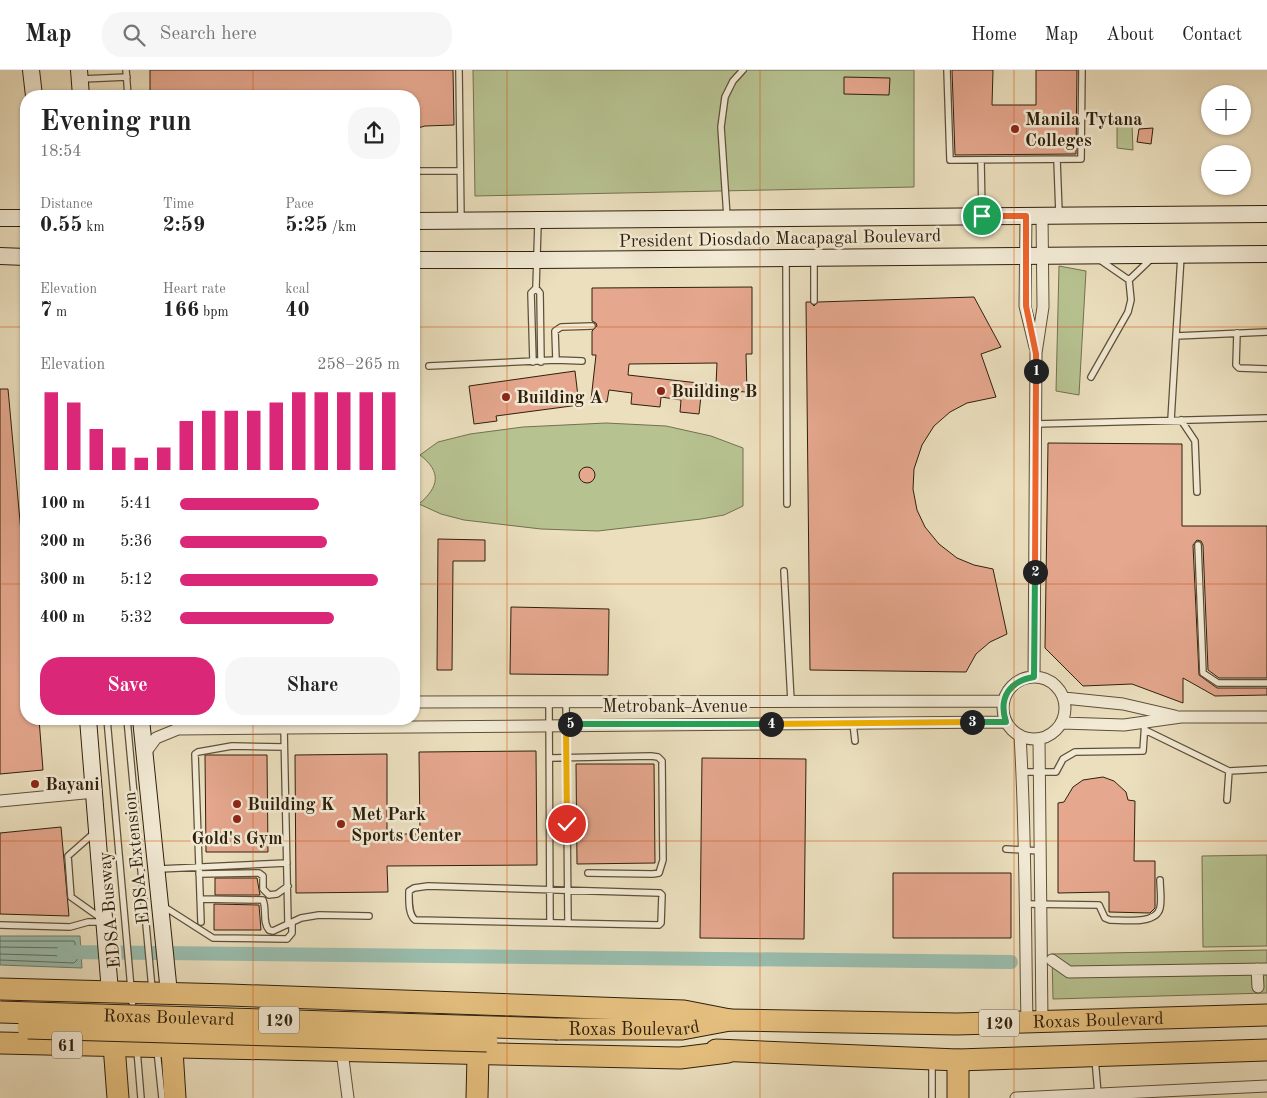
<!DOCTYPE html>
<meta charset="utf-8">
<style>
:root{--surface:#fff;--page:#f6f6f6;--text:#222;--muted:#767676;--line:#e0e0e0;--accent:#db2777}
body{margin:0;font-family:"Old Standard TT",serif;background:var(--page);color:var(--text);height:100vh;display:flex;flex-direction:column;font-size:19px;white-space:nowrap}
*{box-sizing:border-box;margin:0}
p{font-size:16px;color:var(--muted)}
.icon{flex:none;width:28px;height:28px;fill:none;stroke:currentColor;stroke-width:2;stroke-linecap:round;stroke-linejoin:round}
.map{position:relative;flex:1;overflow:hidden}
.details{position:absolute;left:20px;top:20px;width:400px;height:635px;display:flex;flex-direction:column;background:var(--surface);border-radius:20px;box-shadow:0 1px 4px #0004}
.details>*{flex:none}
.tools{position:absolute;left:1201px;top:15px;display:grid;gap:10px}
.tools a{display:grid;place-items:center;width:50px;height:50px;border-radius:50%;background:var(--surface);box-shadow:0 1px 4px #0004;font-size:25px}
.pin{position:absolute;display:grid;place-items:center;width:42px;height:42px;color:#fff;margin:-21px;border:2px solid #fff;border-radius:50%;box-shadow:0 1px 5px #0007}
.km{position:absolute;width:25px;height:25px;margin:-12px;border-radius:50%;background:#222;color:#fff;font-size:14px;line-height:25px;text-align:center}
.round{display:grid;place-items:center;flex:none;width:52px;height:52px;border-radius:20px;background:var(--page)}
.headline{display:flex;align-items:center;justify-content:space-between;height:85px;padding:0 20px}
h1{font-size:28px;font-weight:800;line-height:38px}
.figures{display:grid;grid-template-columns:repeat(3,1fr);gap:8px;height:85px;padding:5px 20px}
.figures div{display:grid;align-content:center}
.figures b{font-size:21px;font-weight:800}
.figures small{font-size:14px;font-weight:400}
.figures p{font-size:14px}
.chart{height:140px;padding:10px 20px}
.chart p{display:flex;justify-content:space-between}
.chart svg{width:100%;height:90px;margin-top:5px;stroke:var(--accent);stroke-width:6}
.button{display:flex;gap:10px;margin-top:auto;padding:10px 20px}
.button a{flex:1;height:58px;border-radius:20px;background:var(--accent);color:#fff;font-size:20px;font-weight:800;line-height:58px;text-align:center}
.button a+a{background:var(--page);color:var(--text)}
ul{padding:0 20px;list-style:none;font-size:16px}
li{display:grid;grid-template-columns:80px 60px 1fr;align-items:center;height:38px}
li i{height:12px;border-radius:6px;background:var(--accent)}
header{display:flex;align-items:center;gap:30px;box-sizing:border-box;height:70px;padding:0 25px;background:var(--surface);border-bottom:1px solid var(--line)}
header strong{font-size:24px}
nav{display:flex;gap:28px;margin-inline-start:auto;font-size:18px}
.search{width:350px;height:45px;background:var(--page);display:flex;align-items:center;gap:12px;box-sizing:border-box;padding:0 18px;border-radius:20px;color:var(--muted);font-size:19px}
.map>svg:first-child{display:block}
.green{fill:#b7c291;stroke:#73714e}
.water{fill:#99bdae;stroke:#6f7e6d}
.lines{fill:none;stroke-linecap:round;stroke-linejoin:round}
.shore{stroke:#646e5d;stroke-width:1}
.canal{stroke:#99bdae;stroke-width:14}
.building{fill:#e5a78e;stroke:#2f200c;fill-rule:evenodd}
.lane-casing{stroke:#5e5038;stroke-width:8}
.street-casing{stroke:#5e5038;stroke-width:13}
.secondary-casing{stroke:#2f200c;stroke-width:18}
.highway-casing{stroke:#2f200c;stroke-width:23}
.lane{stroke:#f2ead5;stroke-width:5.5}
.street{stroke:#f2ead5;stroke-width:11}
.secondary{stroke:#f2ead5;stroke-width:16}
.highway{stroke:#e6c07f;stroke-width:21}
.highway-bridge-casing{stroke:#2f200c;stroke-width:23;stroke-linecap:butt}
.highway-bridge{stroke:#e6c07f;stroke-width:21}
.split-1-casing{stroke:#fff;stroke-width:10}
.split-2-casing{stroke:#fff;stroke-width:10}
.split-3-casing{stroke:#fff;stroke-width:10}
.split-4-casing{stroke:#fff;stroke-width:10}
.split-5-casing{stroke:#fff;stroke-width:10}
.split-6-casing{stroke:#fff;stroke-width:10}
.split-1{stroke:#f0652b;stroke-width:6}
.split-2{stroke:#f0652b;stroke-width:6}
.split-3{stroke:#22a559;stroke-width:6}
.split-4{stroke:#f5b400;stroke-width:6}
.split-5{stroke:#22a559;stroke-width:6}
.split-6{stroke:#f5b400;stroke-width:6}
.grid{fill:none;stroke:#d6530c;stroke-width:1;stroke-opacity:0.55}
.poi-dot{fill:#8f2418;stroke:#f2ead5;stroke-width:2}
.labels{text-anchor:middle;stroke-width:5;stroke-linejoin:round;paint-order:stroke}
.shield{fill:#f2ead5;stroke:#6a5d48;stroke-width:1}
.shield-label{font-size:16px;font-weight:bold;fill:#2f200c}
.poi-label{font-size:18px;font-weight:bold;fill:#2f200c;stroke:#f2ead5;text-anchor:start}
.street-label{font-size:18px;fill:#2f200c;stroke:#f2ead5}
</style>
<header>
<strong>Map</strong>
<div class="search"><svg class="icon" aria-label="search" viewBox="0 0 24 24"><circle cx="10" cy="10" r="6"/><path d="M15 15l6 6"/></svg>Search here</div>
<nav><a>Home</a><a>Map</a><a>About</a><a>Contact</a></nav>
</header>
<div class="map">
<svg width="1267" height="1028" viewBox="0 0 1267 1028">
<rect width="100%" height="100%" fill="#ebdfbe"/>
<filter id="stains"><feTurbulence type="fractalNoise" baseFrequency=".004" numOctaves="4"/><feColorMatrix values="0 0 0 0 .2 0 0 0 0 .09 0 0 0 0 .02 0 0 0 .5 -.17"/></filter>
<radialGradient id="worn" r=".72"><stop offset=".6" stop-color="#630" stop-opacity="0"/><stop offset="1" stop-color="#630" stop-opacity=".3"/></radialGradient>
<path class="green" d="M 473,0 L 914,0 L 914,117 L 475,126 Z
M 1117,51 L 1132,54 L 1133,80 L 1117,78 Z
M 1059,196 L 1086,201 L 1079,325 L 1056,321 Z
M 606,353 L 666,356 L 711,366 L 743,378 L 743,436 L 724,445 L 701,449 L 598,461 L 541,459 L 464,450 L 441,444 L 419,434 C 439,417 442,402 420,385 L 438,372 L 470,364 L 523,357 Z
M 1267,785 L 1267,876 L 1203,877 L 1202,786 Z
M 1267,880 L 1267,923 L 1053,929 L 1052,884 Z"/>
<path class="water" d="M 0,866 L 80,866 L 82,898 L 0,895 Z"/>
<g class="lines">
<path class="shore" d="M 0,871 L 74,871 L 75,873 L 77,890 L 74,893 L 0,890
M 0,877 L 67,878 L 69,879 L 70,884 L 67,886 L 0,884"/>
<path class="canal" d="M 63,882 L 1011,892"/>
</g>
<path class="building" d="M 150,0 L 453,0 L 454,55 L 425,56 L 414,59 L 414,26 L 150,26 Z
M 952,0 L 993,0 L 992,35 L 1036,35 L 1036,0 L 1077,0 L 1076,84 L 955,85 Z
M 844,7 L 890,8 L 889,25 L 844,24 Z
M 1153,58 L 1151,74 L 1137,72 L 1139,59 Z
M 752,217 L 752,284 L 746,284 L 747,322 L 729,321 L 729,327 L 701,326 L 699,344 L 680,342 L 681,330 L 661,327 L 660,337 L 631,334 L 632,323 L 609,320 L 607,332 L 591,330 L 596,285 L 592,285 L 592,261 L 597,256 L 596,253 L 592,251 L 592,218 ZM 717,293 L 716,315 L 628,305 L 629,294 Z
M 974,227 L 1001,277 L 981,284 L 996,327 L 967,333 L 950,342 L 934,356 L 922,375 L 914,399 L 913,419 L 917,440 L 925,457 L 939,474 L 957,488 L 974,495 L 993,499 L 1007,564 L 990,572 L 976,584 L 966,602 L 810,600 L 806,232 L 810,232 L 814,236 L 818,232 Z
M 575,301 L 579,335 L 496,346 L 497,351 L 474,354 L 469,316 Z
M 0,319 L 8,319 L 26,517 L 26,649 L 39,649 L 43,700 L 0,704 Z
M 1048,373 L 1182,374 L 1182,456 L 1267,456 L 1267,608 L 1219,608 L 1208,600 L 1203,475 L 1201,471 L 1197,470 L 1193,475 L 1199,605 L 1217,618 L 1267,618 L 1267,625 L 1215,626 L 1183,608 L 1183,633 L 1132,614 L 1083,616 L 1045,578 Z
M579 405a8 8 0 1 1 16 0a8 8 0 1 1-16 0Z
M 438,469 L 485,470 L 485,491 L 453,491 L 452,600 L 437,600 Z
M 511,537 L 609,539 L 608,605 L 510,604 Z
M 536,681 L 537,795 L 387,796 L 388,822 L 296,823 L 295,685 L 387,684 L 387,764 L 420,764 L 419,682 Z
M 205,685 L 267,685 L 268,782 L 206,782 Z
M 702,688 L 806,689 L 804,869 L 700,868 Z
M 576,694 L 654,694 L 655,793 L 577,794 Z
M 1103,707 L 1114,711 L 1126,722 L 1128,730 L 1135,731 L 1134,791 L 1155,791 L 1155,838 L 1150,843 L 1109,842 L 1109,822 L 1058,823 L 1058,733 L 1064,732 L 1073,717 L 1083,710 Z
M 61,757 L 69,846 L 0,844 L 0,763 Z
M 893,803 L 1011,803 L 1011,868 L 893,868 Z
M 215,808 L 257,808 L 260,825 L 215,825 Z
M 214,834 L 259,835 L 261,860 L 214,860 Z"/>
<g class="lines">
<defs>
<path id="lane" d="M 126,0 L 128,26
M 459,0 L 461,150
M 947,0 L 950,90 L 1081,89 L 1082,0
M 82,9 L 127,7
M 1057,90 L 1059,143
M 981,91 L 982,144
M 414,101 L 460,101
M 727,147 L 721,57 L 725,27 L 733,11 L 743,0
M 538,153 L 536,218 L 540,223 L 541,292
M 1181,186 L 1176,266 L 1267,262
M 786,190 L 787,434
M 1100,190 L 1129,210
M 1129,210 L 1151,189
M 814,231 L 814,189
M 1237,263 L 1236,295 L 1239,298 L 1267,299
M 556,290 L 555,261 L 561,257 L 592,256
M 533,292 L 531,223 L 536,218
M 429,296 L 556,290 L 582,291
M 1091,307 L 1128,242 L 1131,230 L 1129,210
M 1171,350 L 1176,266
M 1181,350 L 1195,371 L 1197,422
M 1036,354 L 1267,348
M 1198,475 L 1203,603 L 1218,613 L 1267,613
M 784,501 L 791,631
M 549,631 L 550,853
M 566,631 L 568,853
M 107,649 L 133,941
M 127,649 L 152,919
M 853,653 L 855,671
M 284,658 L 288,853
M 1145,660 L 1229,701
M 550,688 L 651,686 L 658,687 L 662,691 L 663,790 L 659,803 L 653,804 L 588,803
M 1022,702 L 1056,702 L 1063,689 L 1075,682 L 1143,681 L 1145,651
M 1227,730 L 1229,701 L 1267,699
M 94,763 L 68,786 L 71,827 L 102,849
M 1006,779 L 1040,781
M 159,799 L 287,793
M 199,804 L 259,803 L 263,806 L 263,819 L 269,825 L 277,824 L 288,816
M 428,816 L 660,823 L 662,825 L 661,853 L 659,855 L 415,850 C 408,844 409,830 409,821 L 414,818 Z
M 200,829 L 263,830 C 267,840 262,852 269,860 L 273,861 L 301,848 L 319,845 L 369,846
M 1026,834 L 1099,835 L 1105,848 L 1110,850 C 1123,850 1156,855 1160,838 C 1162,829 1160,819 1160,810
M 163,836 L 213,868 L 287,869 L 292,863 L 292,853
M 201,852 L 195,684 L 198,682 L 232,676 L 284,677
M 0,855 L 70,857 L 88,852 L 102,852
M 137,980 L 141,1028
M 157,980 L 162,1028
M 1095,988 L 1098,1024
M 932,992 L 932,1028"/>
<path id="street" d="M 1026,146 L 1025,236 L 1035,277
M1003 638a31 31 0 1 1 62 0a31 31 0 1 1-62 0Z
M 1034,607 L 1036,283 L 1043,237 L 1042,146
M 1064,628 L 1123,634 L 1175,646
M 414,632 L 1004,631
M 1062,653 L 1124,655 L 1181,647 L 1267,647
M 1020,666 C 1026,762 1025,857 1027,952
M 1039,670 L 1042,952
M 145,683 L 156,668 L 178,659 L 1005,652
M 0,731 L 95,722
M 1052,890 L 1069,902 L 1267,899
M 1257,899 L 1258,917
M 342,981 L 348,1028
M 1016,1028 L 1267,1016"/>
<path id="secondary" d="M 31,0 L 34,26
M 79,0 L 81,26
M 0,148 L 26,148
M 414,151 L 1267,144
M 0,186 L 26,187
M 414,190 L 537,190 L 1267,184
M 88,649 L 110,922
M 141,649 L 169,923"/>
<g id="highway">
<path d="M 0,919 L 229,925 L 684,941 L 730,950"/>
<path id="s1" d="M 558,959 L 682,959 L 730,950 L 957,954 L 1267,945"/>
<path d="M 113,962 L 118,1028"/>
<path d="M 171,964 L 175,1028"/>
<path d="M 0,973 L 680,988 L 728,982"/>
<path d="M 716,980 L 958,990 L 1267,980"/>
<path d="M 958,990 L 958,1028"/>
<path d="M 477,1028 L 478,985"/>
</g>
</defs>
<use href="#lane" class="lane-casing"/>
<use href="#street" class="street-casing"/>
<use href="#secondary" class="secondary-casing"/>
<use href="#highway" class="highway-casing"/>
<use href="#lane" class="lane"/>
<use href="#street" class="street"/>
<use href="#secondary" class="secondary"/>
<use href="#highway" class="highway"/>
<defs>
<g id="highway-bridge">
<path id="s2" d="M 0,942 L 558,959"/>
<path d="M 28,958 L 487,971"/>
</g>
</defs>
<use href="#highway-bridge" class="highway-bridge-casing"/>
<use href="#highway-bridge" class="highway-bridge"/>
</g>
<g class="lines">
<defs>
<path id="split-1" d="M 982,146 L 1026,146 L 1026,236 L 1036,284 L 1036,301"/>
<path id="split-2" d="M 1035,502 L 1036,301"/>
<path id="split-3" d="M 972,652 L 1006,652 C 998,627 1010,611 1034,607 L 1035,502"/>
<path id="split-4" d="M 771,654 L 972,652"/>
<path id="split-5" d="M 570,654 L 771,654"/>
<path id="split-6" d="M 567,754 L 566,654 L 570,654"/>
</defs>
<use href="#split-1" class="split-1-casing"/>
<use href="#split-2" class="split-2-casing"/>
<use href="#split-3" class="split-3-casing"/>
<use href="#split-4" class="split-4-casing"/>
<use href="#split-5" class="split-5-casing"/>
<use href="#split-6" class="split-6-casing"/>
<use href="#split-1" class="split-1"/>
<use href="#split-2" class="split-2"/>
<use href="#split-3" class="split-3"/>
<use href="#split-4" class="split-4"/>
<use href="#split-5" class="split-5"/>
<use href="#split-6" class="split-6"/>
</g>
<path class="grid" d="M 253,0 L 253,26M 507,0 L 507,1028M 760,0 L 760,1028M 1014,0 L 1014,1028M 0,257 L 26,257M 414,257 L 1267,257M 0,514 L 26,514M 414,514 L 1267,514M 253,649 L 253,1028M 0,771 L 1267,771"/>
<g class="poi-dot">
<circle cx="1015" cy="59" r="5"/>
<circle cx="661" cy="321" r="5"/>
<circle cx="506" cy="327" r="5"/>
<circle cx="35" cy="714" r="5"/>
<circle cx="237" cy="734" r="5"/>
<circle cx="237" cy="749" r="5"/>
<circle cx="341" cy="754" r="5"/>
</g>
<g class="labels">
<g class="shield">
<rect x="259" y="936.5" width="40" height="27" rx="4"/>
<rect x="979" y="939.5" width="40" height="27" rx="4"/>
<rect x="52" y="961.5" width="30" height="27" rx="4"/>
</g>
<g class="shield-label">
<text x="279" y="956">120</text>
<text x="999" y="959">120</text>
<text x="67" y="981">61</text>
</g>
<g class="poi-label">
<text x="1025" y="55">Manila Tytana<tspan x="1025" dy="21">Colleges</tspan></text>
<text x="671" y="327">Building B</text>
<text x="516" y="333">Building A</text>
<text x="45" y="720">Bayani</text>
<text x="247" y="740">Building K</text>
<text x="351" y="750">Met Park<tspan x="351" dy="21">Sports Center</tspan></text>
<text x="237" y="774" text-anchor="middle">Gold's Gym</text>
</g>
<g class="street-label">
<text transform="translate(780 168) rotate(-1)" y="6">President Diosdado Macapagal Boulevard</text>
<text x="675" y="642">Metrobank Avenue</text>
<text transform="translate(136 788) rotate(-96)" y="6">EDSA Extension</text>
<text transform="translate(109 840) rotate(-95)" y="6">EDSA Busway</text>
<text dy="6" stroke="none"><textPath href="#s2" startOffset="169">Roxas Boulevard</textPath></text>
<text dy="6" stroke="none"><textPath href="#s1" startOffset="541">Roxas Boulevard</textPath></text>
<text dy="6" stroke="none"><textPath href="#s1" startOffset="76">Roxas Boulevard</textPath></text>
</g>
</g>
<rect width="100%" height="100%" filter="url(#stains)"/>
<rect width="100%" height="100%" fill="url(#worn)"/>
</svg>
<div class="tools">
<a>+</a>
<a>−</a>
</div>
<div class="pin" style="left:982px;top:146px;background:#1e9e55"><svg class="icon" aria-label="arrive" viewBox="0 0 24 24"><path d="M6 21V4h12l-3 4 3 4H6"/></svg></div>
<div class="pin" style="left:567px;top:754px;background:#d93025"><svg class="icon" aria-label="check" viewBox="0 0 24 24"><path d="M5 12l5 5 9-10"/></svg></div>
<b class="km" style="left:1036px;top:301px">1</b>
<b class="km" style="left:1035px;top:502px">2</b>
<b class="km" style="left:972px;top:652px">3</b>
<b class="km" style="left:771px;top:654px">4</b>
<b class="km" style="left:570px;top:654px">5</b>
<section class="details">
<div class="headline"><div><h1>Evening run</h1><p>18:54</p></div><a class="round"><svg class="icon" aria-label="share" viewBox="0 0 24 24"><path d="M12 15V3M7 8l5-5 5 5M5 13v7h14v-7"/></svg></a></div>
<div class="figures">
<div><p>Distance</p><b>0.55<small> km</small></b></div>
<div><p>Time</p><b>2:59</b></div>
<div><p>Pace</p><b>5:25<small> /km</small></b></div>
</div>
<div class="figures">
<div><p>Elevation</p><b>7<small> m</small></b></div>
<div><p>Heart rate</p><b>166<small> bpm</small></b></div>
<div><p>kcal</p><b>40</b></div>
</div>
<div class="chart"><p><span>Elevation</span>258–265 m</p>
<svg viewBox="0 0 160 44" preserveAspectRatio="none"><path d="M5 44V6M15 44V11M25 44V24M35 44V33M45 44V38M55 44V33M65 44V20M75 44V15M85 44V15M95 44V15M105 44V11M115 44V6M125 44V6M135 44V6M145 44V6M155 44V6"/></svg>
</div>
<ul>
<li><b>100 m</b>5:41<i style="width:63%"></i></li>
<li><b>200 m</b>5:36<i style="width:67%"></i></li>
<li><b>300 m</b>5:12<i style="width:90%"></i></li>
<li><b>400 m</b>5:32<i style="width:70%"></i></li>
</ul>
<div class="button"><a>Save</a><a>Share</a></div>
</section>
</div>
